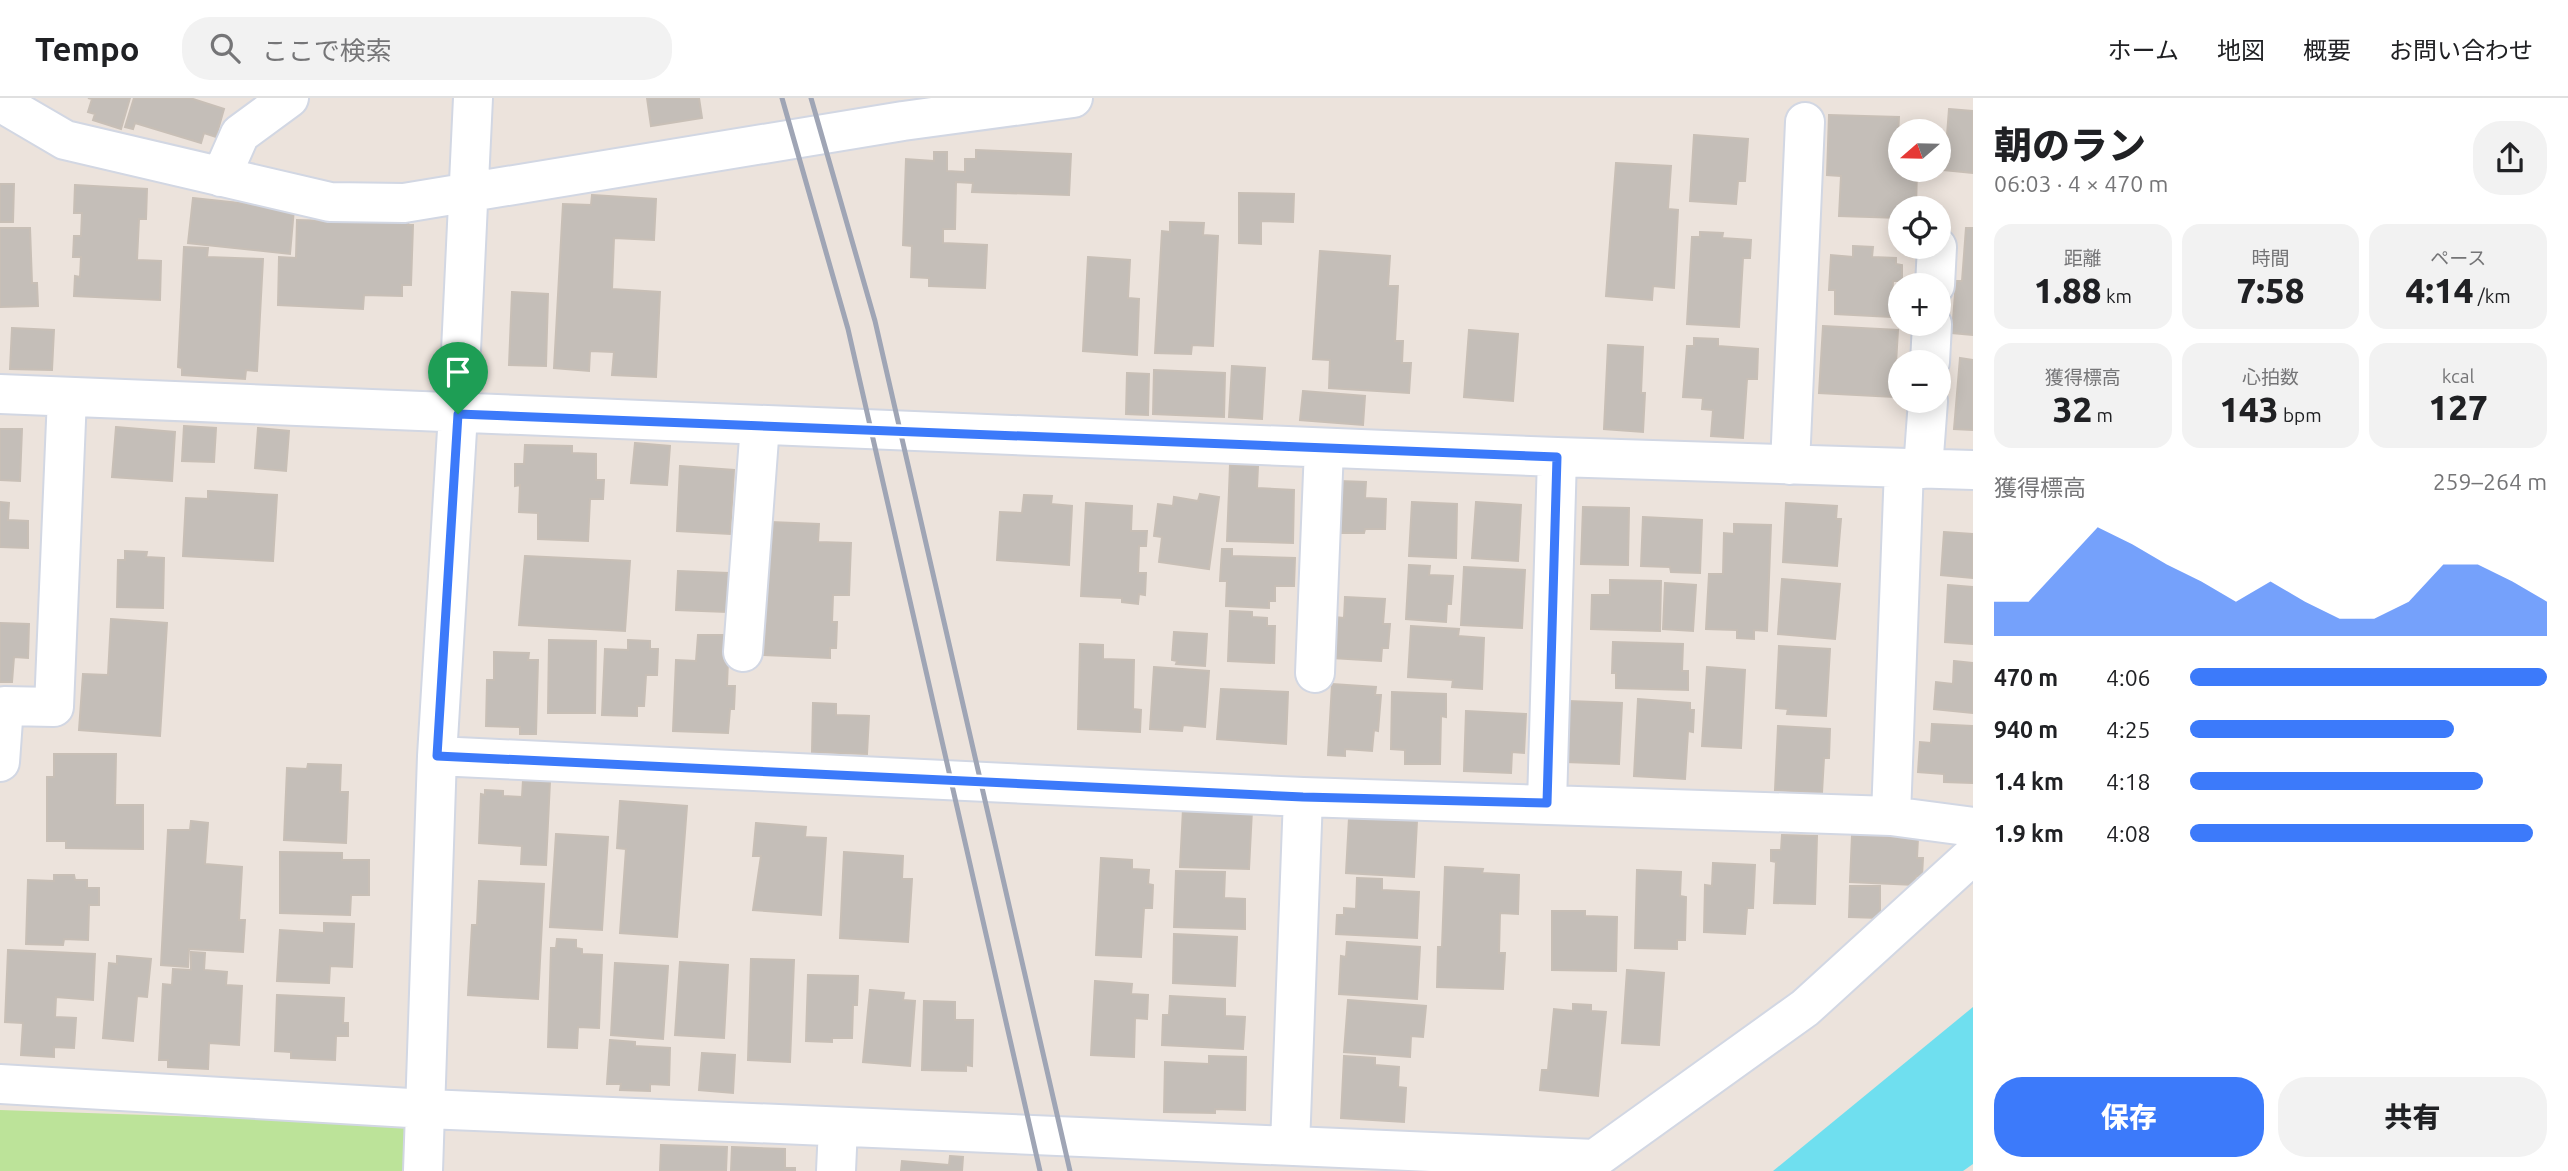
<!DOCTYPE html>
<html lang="ja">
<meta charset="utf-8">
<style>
:root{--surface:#fff;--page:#f2f2f2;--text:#202124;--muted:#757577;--line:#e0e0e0;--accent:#3c7afa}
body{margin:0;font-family:Ubuntu,"Noto Sans JP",sans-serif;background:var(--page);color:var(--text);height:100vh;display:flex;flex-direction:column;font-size:26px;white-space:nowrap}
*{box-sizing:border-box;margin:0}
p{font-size:23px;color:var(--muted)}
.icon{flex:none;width:38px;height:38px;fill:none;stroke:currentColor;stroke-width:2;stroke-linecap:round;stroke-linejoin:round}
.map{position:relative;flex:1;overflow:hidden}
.sheet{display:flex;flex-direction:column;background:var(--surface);width:595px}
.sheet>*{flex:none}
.needle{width:46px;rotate:250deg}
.tools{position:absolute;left:1888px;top:21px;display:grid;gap:14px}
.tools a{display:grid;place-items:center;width:63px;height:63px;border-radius:50%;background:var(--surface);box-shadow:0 4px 18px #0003;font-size:35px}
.pin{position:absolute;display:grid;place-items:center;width:60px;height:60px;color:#fff;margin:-72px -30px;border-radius:50% 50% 50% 0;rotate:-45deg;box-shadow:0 0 7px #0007}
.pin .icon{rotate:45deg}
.round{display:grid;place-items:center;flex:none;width:74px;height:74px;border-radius:28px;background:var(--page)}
.summary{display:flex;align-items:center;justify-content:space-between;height:119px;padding:0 21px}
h1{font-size:38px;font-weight:800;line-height:52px}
.stats{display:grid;grid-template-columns:repeat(3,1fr);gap:10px;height:119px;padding:7px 21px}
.stats div{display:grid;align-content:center;border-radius:18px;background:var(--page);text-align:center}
.stats b{font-size:35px;font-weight:800}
.stats small{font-size:19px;font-weight:400}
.stats p{font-size:19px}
.chart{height:196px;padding:14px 21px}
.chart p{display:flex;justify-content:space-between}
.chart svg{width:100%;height:126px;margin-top:7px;fill:var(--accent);opacity:.7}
.cta{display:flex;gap:14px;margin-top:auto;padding:14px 21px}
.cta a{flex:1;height:80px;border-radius:28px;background:var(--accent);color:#fff;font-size:28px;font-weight:800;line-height:80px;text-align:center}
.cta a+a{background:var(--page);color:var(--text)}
ul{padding:0 21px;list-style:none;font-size:23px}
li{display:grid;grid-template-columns:112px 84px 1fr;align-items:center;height:52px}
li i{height:18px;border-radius:9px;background:var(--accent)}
header{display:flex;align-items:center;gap:42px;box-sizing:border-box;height:98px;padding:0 35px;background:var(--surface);border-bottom:2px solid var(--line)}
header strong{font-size:33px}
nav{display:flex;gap:38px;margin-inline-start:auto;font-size:24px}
.search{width:490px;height:63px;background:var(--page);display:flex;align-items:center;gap:18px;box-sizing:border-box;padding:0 24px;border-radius:28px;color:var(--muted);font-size:26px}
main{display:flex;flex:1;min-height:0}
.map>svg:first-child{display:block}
.green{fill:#bce399}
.water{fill:#6fdfef}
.building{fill:#c4beb8;stroke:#c8bfb6;stroke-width:2}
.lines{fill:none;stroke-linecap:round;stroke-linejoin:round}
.minor-casing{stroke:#d2d7e3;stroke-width:42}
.minor{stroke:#fff;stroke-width:38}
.rail{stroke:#9fa5b5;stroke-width:5}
.route-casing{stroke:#fff;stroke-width:14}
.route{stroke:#3c7afa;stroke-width:9}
</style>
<header>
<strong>Tempo</strong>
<div class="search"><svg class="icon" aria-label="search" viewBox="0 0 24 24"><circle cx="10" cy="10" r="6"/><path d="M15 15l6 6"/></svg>ここで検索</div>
<nav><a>ホーム</a><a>地図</a><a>概要</a><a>お問い合わせ</a></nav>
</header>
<main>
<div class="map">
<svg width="1973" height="1073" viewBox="0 0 1973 1073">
<rect width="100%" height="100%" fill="#ece3dc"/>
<path class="green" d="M 0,1012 L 411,1026 L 409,1073 L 0,1073 Z"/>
<path class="water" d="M 1973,909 L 1973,1066 L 1963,1073 L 1773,1073 Z"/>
<path class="building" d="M 88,0 L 130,0 L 121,31 L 93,22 L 95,16 L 88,14 L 92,1 Z
M 134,0 L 190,0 L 224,11 L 216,39 L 204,35 L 201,45 L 135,25 L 133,31 L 125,29 Z
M 647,0 L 699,0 L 702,20 L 651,28 Z
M 1949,11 L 1973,13 L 1973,75 L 1944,72 L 1945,64 L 1939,64 L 1939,49 L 1946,50 Z
M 1829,17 L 1899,19 L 1897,55 L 1900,55 L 1900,72 L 1917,72 L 1916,110 L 1900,110 L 1900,120 L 1839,118 L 1841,78 L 1827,77 Z
M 1694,37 L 1748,41 L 1745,83 L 1738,83 L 1736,106 L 1690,103 Z
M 976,52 L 1071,56 L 1069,97 L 972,94 L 973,85 L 956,84 L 955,131 L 943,131 L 943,145 L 987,147 L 985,190 L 929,188 L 929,180 L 911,179 L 912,148 L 903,147 L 906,61 L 934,63 L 934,54 L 947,54 L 947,73 L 965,74 L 965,61 L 976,61 Z
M 1616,65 L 1671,68 L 1668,111 L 1678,112 L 1674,190 L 1653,188 L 1652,202 L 1606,198 Z
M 0,86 L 14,86 L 13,124 L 0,124 Z
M 75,87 L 147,91 L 146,121 L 139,121 L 137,162 L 161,163 L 160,202 L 74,198 L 75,178 L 80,179 L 81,159 L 73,159 L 74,138 L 81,138 L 82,115 L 74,115 Z
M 1239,95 L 1294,96 L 1293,124 L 1261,123 L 1261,146 L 1239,145 Z
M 592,97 L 656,101 L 654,142 L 614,140 L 612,191 L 660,194 L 656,279 L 612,277 L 614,254 L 590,253 L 589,273 L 554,270 L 563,106 L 591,107 Z
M 193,100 L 294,111 L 290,156 L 188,145 Z
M 331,116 L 409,120 L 408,127 L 413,127 L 411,187 L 402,187 L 402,198 L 364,197 L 363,211 L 278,207 L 279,159 L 296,160 L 297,122 L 331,123 Z
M 1170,124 L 1204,125 L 1203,137 L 1218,138 L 1213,248 L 1192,247 L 1191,256 L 1155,255 L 1162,133 L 1170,134 Z
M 0,130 L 30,130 L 32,185 L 37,185 L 38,208 L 0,209 Z
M 1966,130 L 1973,130 L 1973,237 L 1952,235 L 1956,183 L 1962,183 Z
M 1700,134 L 1723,135 L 1722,140 L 1751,142 L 1750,160 L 1743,160 L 1739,229 L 1687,226 L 1692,139 L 1700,139 Z
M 1853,148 L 1873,149 L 1872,159 L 1896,160 L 1896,166 L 1902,167 L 1902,183 L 1893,183 L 1891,219 L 1835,216 L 1835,192 L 1829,192 L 1831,157 L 1853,159 Z
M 184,149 L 208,150 L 207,159 L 263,161 L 257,273 L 246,272 L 245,281 L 182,277 L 182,270 L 178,269 Z
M 1320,153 L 1390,158 L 1388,188 L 1398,188 L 1395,243 L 1403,243 L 1402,265 L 1411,265 L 1409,295 L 1329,290 L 1330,262 L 1313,261 Z
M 1088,159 L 1130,162 L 1128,200 L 1139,201 L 1137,257 L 1083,253 Z
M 512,194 L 548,196 L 546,268 L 509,267 Z
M 1823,228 L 1898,232 L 1894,299 L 1819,295 Z
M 12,230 L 54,232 L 52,272 L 10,271 Z
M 1469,232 L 1518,236 L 1513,303 L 1464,299 Z
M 1694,240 L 1718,241 L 1718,248 L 1758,251 L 1757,281 L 1747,281 L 1743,340 L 1711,338 L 1713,312 L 1702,311 L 1703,300 L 1683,299 L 1687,248 L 1694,248 Z
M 1608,247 L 1643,249 L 1641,295 L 1645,295 L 1643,334 L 1604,331 Z
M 1960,260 L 1973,262 L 1973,332 L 1954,331 Z
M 1232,268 L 1265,270 L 1262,321 L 1229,319 Z
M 1154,272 L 1225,275 L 1224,319 L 1153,316 Z
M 1127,275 L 1149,276 L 1148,317 L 1126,316 Z
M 1303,293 L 1365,298 L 1363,327 L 1300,322 Z
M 184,328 L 216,330 L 214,364 L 182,363 Z
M 116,329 L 175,334 L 172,383 L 112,379 Z
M 258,330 L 289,333 L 286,373 L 255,370 Z
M 0,331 L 22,331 L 20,383 L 0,382 Z
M 635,345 L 670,348 L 667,387 L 631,385 Z
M 525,347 L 572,348 L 572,355 L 596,356 L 596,382 L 604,382 L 603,401 L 590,401 L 588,443 L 538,441 L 538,415 L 519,414 L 520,387 L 515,388 L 515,366 L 524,366 Z
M 1230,367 L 1258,368 L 1257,390 L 1294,392 L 1293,445 L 1227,443 Z
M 680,368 L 734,372 L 730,436 L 677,433 Z
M 1339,383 L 1366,384 L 1365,400 L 1386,401 L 1385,431 L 1365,431 L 1364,435 L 1337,435 Z
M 208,393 L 277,397 L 273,463 L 183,458 L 186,400 L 208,401 Z
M 1200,396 L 1219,399 L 1209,471 L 1159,464 L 1162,439 L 1154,438 L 1158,406 L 1173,408 L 1174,399 L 1198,403 Z
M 1024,397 L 1052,398 L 1051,406 L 1072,408 L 1069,467 L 997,462 L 1000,414 L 1022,415 Z
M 0,404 L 9,405 L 8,422 L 28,423 L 28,450 L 0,449 Z
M 1412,404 L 1457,406 L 1456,460 L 1409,458 Z
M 1476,404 L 1521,407 L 1518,463 L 1472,460 Z
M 1086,405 L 1132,408 L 1131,433 L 1147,433 L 1146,448 L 1139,448 L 1138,475 L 1146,475 L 1145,497 L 1139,496 L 1138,506 L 1122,504 L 1122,500 L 1081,498 Z
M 1786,405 L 1837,408 L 1836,421 L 1841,421 L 1837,468 L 1783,464 Z
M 1583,409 L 1629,410 L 1628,467 L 1581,466 Z
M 1643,419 L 1702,422 L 1700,475 L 1671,474 L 1670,469 L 1641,468 Z
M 770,424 L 819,426 L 818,444 L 851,445 L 849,497 L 833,497 L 832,524 L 837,524 L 836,550 L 830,550 L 830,560 L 764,557 Z
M 1734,426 L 1771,427 L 1767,533 L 1754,532 L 1754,541 L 1737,540 L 1737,532 L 1706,531 L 1709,476 L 1723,476 L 1724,435 L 1734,436 Z
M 1944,434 L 1973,436 L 1973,480 L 1941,477 Z
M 1222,451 L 1232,451 L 1232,458 L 1295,460 L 1294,488 L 1275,488 L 1275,503 L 1269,503 L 1269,510 L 1226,508 L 1227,483 L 1220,483 Z
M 125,453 L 147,454 L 146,459 L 164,460 L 163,510 L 117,509 L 118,462 L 125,462 Z
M 525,458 L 630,463 L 625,533 L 519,527 Z
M 1409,467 L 1430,468 L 1429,477 L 1453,478 L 1451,506 L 1447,506 L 1446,524 L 1406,521 Z
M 1464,469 L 1525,472 L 1522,530 L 1461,527 Z
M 678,473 L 728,475 L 727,514 L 676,512 Z
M 1782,481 L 1840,486 L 1835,541 L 1778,536 Z
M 1610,482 L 1661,483 L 1660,533 L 1591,531 L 1592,497 L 1610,497 Z
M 1665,485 L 1696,487 L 1693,533 L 1663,531 Z
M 1948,487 L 1973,489 L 1973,546 L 1945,544 Z
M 1345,499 L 1385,501 L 1383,526 L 1390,526 L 1388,550 L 1382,550 L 1381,563 L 1332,560 L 1335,519 L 1344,520 Z
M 1230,513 L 1252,514 L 1252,519 L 1267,520 L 1267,528 L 1275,528 L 1274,565 L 1228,563 Z
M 111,521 L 167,525 L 160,638 L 79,632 L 83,576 L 108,577 Z
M 0,525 L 29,526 L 28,560 L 14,559 L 12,584 L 0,584 Z
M 1411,528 L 1459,531 L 1458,538 L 1484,540 L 1482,591 L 1452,589 L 1453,582 L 1408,579 Z
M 1174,534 L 1207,536 L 1205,568 L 1176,566 L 1177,563 L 1172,562 Z
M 698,537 L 729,537 L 727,588 L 735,588 L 734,611 L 730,611 L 728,635 L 673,633 L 676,562 L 696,563 Z
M 549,542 L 596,543 L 595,615 L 548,615 Z
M 628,542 L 650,543 L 650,551 L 658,551 L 657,577 L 646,577 L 644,608 L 637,608 L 637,618 L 602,617 L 605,551 L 628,552 Z
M 1613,544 L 1683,546 L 1682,573 L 1688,573 L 1688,592 L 1616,590 L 1616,575 L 1612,575 Z
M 1080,546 L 1103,547 L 1103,561 L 1134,562 L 1133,611 L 1141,612 L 1140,634 L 1078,631 Z
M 1779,548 L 1830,551 L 1826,618 L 1787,616 L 1788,611 L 1776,610 Z
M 494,554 L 529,555 L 528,562 L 538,562 L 536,636 L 520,636 L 520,629 L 486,628 L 487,582 L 494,582 Z
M 1954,563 L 1973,565 L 1973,615 L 1934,611 L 1936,584 L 1953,586 Z
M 1154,569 L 1209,573 L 1205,629 L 1183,627 L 1182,633 L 1150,631 Z
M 1707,569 L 1745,572 L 1741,650 L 1702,648 Z
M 1332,586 L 1376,589 L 1375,597 L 1381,597 L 1378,633 L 1374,632 L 1372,653 L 1345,651 L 1345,658 L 1328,657 Z
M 1221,591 L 1288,594 L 1286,646 L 1217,641 Z
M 1392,594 L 1446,596 L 1446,619 L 1441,618 L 1440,666 L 1405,666 L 1405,652 L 1391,651 Z
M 1638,601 L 1690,605 L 1690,612 L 1694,612 L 1693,634 L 1688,633 L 1685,681 L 1634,678 Z
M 1568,603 L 1622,605 L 1619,666 L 1566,664 Z
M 813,605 L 836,606 L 836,617 L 869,618 L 867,656 L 812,654 Z
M 1466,613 L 1526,616 L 1524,655 L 1512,654 L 1511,675 L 1464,673 Z
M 1932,626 L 1973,628 L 1973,685 L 1944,684 L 1944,676 L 1918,674 L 1920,644 L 1931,645 Z
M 1778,628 L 1830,631 L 1829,660 L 1824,660 L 1822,695 L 1775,692 Z
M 54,656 L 116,656 L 115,707 L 143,707 L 143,751 L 66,750 L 66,743 L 47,743 L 47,679 L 54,679 Z
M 308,666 L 341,667 L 340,694 L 348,694 L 346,745 L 284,742 L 287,670 L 307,671 Z
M 523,682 L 550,683 L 546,767 L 521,766 L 522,748 L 479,745 L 481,696 L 485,697 L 485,692 L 503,693 L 503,698 L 522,699 Z
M 620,703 L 687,708 L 677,839 L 620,835 L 626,751 L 617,750 Z
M 1183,711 L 1252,712 L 1249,771 L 1180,769 Z
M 1349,720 L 1417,723 L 1414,779 L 1346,775 Z
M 191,723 L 208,725 L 205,766 L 242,769 L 239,822 L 245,822 L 243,854 L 189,851 L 188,869 L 161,867 L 168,732 L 190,732 Z
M 756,725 L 806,729 L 805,739 L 826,740 L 821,817 L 753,812 L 761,758 L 753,758 Z
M 556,736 L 608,739 L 602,832 L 550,829 Z
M 1782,737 L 1817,738 L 1815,806 L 1774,805 L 1776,764 L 1771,763 L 1771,752 L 1781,752 Z
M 1852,737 L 1918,740 L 1917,760 L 1923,760 L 1922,778 L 1916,778 L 1915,787 L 1850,784 Z
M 280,754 L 342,755 L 342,762 L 369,762 L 369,797 L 351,797 L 350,817 L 280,815 Z
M 844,754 L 903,758 L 902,781 L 912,781 L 908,844 L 840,840 Z
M 1101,760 L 1132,762 L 1132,771 L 1149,772 L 1148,786 L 1153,787 L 1152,810 L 1144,810 L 1141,859 L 1096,857 Z
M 1713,765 L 1755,767 L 1753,810 L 1747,810 L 1745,836 L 1704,834 L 1705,787 L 1712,788 Z
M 1445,769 L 1483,771 L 1482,775 L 1519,777 L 1518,816 L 1500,815 L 1499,855 L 1505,855 L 1503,891 L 1437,889 L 1438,849 L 1442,849 Z
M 1637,772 L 1681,774 L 1680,798 L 1686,799 L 1685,842 L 1677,842 L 1677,851 L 1635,850 Z
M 1176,773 L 1225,774 L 1224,800 L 1245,801 L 1245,831 L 1174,829 Z
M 54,777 L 74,777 L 75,782 L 87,782 L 87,790 L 99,790 L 99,807 L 89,807 L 88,842 L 64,841 L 63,847 L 26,846 L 28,782 L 54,783 Z
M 1357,780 L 1382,781 L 1382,792 L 1419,794 L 1417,840 L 1336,836 L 1337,817 L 1344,817 L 1344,810 L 1356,811 Z
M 479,783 L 544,786 L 538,901 L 468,897 L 472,827 L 477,827 Z
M 1850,788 L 1880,788 L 1880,820 L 1849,819 Z
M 1552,813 L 1585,813 L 1585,818 L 1617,819 L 1616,873 L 1552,872 Z
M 324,825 L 354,826 L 352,869 L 330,868 L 329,885 L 277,883 L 280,832 L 324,835 Z
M 1174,836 L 1237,839 L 1235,888 L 1173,885 Z
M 557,841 L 576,842 L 576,850 L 582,851 L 582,856 L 602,857 L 599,930 L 578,929 L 577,950 L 548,949 L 551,850 L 556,850 Z
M 1347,844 L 1420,849 L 1417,901 L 1339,896 L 1341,858 L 1346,859 Z
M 8,852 L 95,856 L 93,902 L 56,899 L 55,919 L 76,920 L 74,950 L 54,949 L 54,959 L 21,957 L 23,925 L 5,924 Z
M 191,854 L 205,855 L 204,872 L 227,874 L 226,887 L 242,888 L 239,947 L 209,945 L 208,971 L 168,969 L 168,962 L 159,962 L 163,886 L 172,887 L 173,871 L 191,872 Z
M 117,858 L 151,861 L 147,899 L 137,898 L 133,943 L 103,940 L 109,865 L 117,866 Z
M 751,861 L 794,862 L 790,964 L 748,962 Z
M 680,864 L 728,867 L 724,940 L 675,937 Z
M 615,865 L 668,868 L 663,941 L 611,937 Z
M 1627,872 L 1664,875 L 1659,947 L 1622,945 Z
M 808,877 L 858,878 L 857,907 L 853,907 L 852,940 L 832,940 L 832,944 L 806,943 Z
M 1095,883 L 1132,886 L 1131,896 L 1148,897 L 1147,921 L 1135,920 L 1134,959 L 1091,957 Z
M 870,892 L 904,895 L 903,902 L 915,903 L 910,968 L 863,964 Z
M 277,897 L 344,900 L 343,925 L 348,925 L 348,938 L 336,938 L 335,962 L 291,960 L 291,954 L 275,953 Z
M 1170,898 L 1225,901 L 1225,918 L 1245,919 L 1243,951 L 1162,947 L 1163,917 L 1169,917 Z
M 1348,902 L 1426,908 L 1423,939 L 1411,938 L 1410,959 L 1344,954 Z
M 924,903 L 955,904 L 955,922 L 973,922 L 972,968 L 966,967 L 966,973 L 922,972 Z
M 1573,906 L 1591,907 L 1591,913 L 1606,914 L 1598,998 L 1540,992 L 1542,972 L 1548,972 L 1554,911 L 1573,913 Z
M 610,942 L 635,944 L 635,948 L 670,950 L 669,987 L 650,986 L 650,993 L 620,992 L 621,986 L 607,986 Z
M 702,955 L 735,957 L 733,995 L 699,992 Z
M 1209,958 L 1246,959 L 1245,1012 L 1215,1011 L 1215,1015 L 1164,1014 L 1165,964 L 1209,966 Z
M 1344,958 L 1375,960 L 1375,967 L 1399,969 L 1398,989 L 1406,990 L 1404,1024 L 1341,1020 Z
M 661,1047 L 727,1049 L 726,1073 L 660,1073 Z
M 732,1049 L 785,1051 L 785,1070 L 795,1070 L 795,1073 L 731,1073 Z
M 950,1058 L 963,1059 L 962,1073 L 901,1073 L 902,1063 L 949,1067 Z"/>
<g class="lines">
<defs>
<path id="minor" d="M 0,4 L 65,42 L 330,104 L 404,105 L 903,23 L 1073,0
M 221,79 L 240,36 L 289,0
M 1935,187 L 1937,149
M 1930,264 L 1932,226
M 0,296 L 1557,359 L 1973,372
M 1790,367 L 1805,24
M 1923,371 L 1928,303
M 743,554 L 760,327
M 1315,575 L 1324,350
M 437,658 L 1303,699 L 1891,718 L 1973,729
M 0,664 L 4,608 L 54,609 L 67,299
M 1547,705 L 1557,359
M 1891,718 L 1904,370
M 0,986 L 427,1011 L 1595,1061
M 1290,1048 L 1303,699
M 423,1073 L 437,658 L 458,316 L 473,0
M 836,1073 L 838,1029
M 1578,1073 L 1805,910 L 1973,757"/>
</defs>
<use href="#minor" class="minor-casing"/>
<use href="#minor" class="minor"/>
<path class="rail" d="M 782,0 L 848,231 L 1040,1073
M 811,0 L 875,223 L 1070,1073"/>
</g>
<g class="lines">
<defs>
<path id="route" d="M 458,316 L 1557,359 L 1547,705 L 1303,699 L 437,658 Z"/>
</defs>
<use href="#route" class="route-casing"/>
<use href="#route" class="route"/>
</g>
</svg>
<div class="tools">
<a><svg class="needle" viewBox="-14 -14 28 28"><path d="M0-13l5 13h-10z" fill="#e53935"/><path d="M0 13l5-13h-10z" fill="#757577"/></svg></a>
<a><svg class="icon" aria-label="locate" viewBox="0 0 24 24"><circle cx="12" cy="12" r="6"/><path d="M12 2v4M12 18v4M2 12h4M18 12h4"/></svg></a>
<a>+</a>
<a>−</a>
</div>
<div class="pin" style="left:458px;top:316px;background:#1e9e55"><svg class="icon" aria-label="arrive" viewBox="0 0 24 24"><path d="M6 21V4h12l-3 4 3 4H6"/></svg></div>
</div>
<section class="sheet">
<div class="summary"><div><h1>朝のラン</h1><p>06:03 · 4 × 470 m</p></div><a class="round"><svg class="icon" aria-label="share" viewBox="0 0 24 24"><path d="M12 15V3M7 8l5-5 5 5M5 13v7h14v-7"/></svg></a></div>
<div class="stats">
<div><p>距離</p><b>1.88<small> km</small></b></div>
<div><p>時間</p><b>7:58</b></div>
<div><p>ペース</p><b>4:14<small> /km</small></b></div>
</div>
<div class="stats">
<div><p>獲得標高</p><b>32<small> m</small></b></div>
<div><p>心拍数</p><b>143<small> bpm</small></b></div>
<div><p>kcal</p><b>127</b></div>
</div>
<div class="chart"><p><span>獲得標高</span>259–264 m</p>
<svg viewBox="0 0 160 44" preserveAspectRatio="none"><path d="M0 44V32L10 32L20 19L30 6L40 12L50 19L60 25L70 32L80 25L90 32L100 38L110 38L120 32L130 19L140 19L150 25L160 32V44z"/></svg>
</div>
<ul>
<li><b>470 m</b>4:06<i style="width:100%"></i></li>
<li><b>940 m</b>4:25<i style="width:74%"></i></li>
<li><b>1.4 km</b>4:18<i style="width:82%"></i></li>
<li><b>1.9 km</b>4:08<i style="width:96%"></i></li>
</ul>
<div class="cta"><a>保存</a><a>共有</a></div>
</section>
</main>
